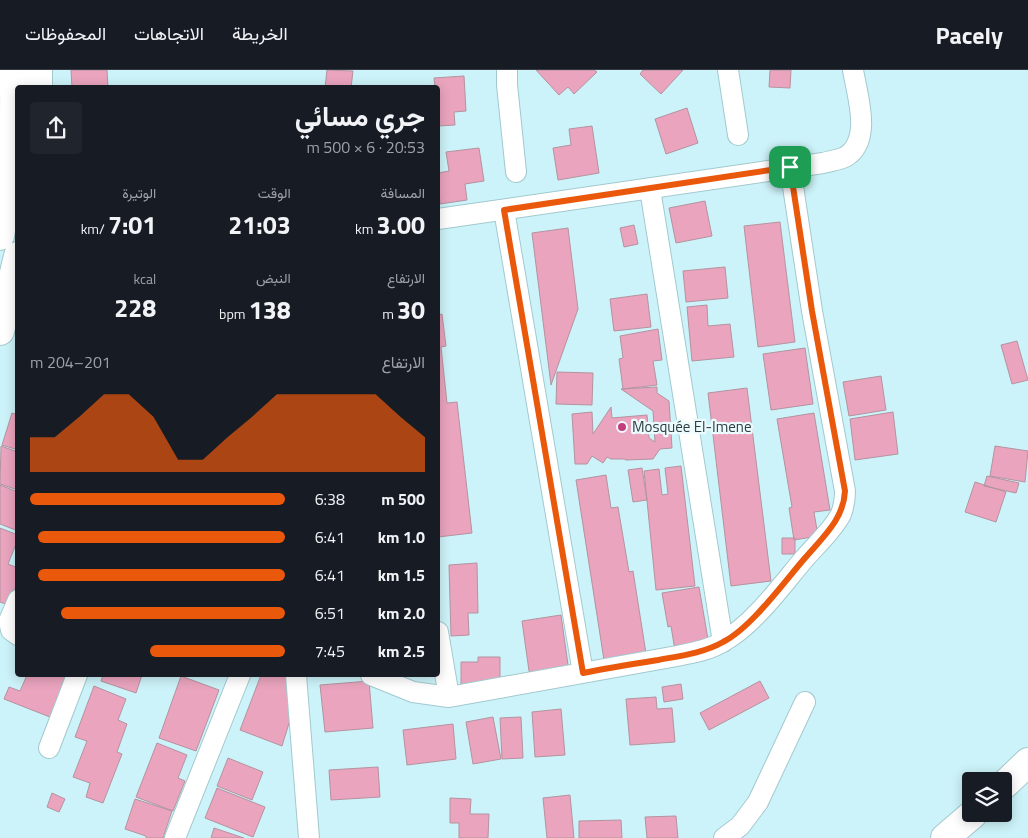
<!DOCTYPE html>
<html lang="ar">
<meta charset="utf-8">
<style>
:root{--surface:#171b24;--page:#20242c;--text:#f1f3f6;--muted:#9ea1a6;--line:#363941;--accent:#ea580c}
body{margin:0;font-family:"Titillium Web",Vazirmatn,sans-serif;background:var(--page);color:var(--text);direction:rtl;height:100vh;display:flex;flex-direction:column;font-size:19px;white-space:nowrap}
*{box-sizing:border-box;margin:0}
p{font-size:16px;color:var(--muted)}
.icon{flex:none;width:28px;height:28px;fill:none;stroke:currentColor;stroke-width:2;stroke-linecap:round;stroke-linejoin:round}
.map{position:relative;flex:1;overflow:hidden;direction:ltr}
.side{position:absolute;left:15px;top:15px;width:425px;height:592px;display:flex;flex-direction:column;background:var(--surface);border-radius:5px;box-shadow:0 2px 12px #0003;direction:rtl}
.side>*{flex:none}
.buttons{position:absolute;left:962px;top:702px;display:grid;gap:10px}
.buttons a{display:grid;place-items:center;width:50px;height:50px;border-radius:5px;background:var(--surface);box-shadow:0 2px 12px #0003;font-size:25px}
.pin{position:absolute;display:grid;place-items:center;width:42px;height:42px;color:#fff;margin:-21px;border-radius:10px;box-shadow:0 2px 8px #0006}
.round{display:grid;place-items:center;flex:none;width:52px;height:52px;border-radius:5px;background:var(--page)}
.summary{display:flex;align-items:center;justify-content:space-between;height:85px;padding:0 15px}
h1{font-size:28px;font-weight:700;line-height:38px}
.stats{display:grid;grid-template-columns:repeat(3,1fr);gap:8px;height:85px;padding:5px 15px}
.stats div{display:grid;align-content:center}
.stats b{font-size:25px;font-weight:700}
.stats small{font-size:14px;font-weight:400}
.stats p{font-size:14px}
.chart{height:140px;padding:10px 15px}
.chart p{display:flex;justify-content:space-between}
.chart svg{width:100%;height:90px;margin-top:5px;fill:var(--accent);opacity:.7}
ul{padding:0 15px;list-style:none;font-size:16px}
li{display:grid;grid-template-columns:80px 60px 1fr;align-items:center;height:38px}
li i{height:12px;border-radius:6px;background:var(--accent)}
header{display:flex;align-items:center;gap:30px;box-sizing:border-box;height:70px;padding:0 25px;background:var(--surface);border-bottom:1px solid var(--line)}
header strong{font-size:24px}
nav{display:flex;gap:28px;margin-inline-start:auto;font-size:18px}
.map>svg:first-child{display:block}
.building{fill:#eaa4be;stroke:#b4939f}
.lines{fill:none;stroke-linecap:round;stroke-linejoin:round}
.street-casing{stroke:#a2c9ce;stroke-width:22}
.secondary-casing{stroke:#a2c9ce;stroke-width:30}
.primary-casing{stroke:#a2c9ce;stroke-width:30}
.street{stroke:#fff;stroke-width:20}
.secondary{stroke:#fff;stroke-width:28}
.primary{stroke:#fff;stroke-width:28}
.route-casing{stroke:#fff;stroke-width:10}
.route{stroke:#ea580c;stroke-width:6}
.poi-dot{fill:#c43d7d;stroke:#ecfcfe;stroke-width:2}
.labels{text-anchor:middle;stroke-width:4.5;stroke-linejoin:round;paint-order:stroke}
.poi-label{font-size:15px;fill:#2f3e41;stroke:#ecfcfe;text-anchor:start}
</style>
<header>
<strong>Pacely</strong>
<nav><a>الخريطة</a><a>الاتجاهات</a><a>المحفوظات</a></nav>
</header>
<div class="map">
<svg width="1028" height="768" viewBox="0 0 1028 768">
<rect width="100%" height="100%" fill="#ccf3f9"/>
<path class="building" d="M 71,0 L 107,0 L 108,17 L 72,18 Z
M 327,0 L 353,1 L 351,18 L 325,18 Z
M 536,0 L 594,0 L 597,2 L 574,24 L 568,17 L 559,25 Z
M 643,0 L 683,0 L 661,24 L 640,4 Z
M 770,0 L 791,0 L 790,18 L 769,17 Z
M 464,6 L 466,41 L 454,42 L 455,55 L 438,56 L 438,18 L 435,18 L 434,8 Z
M 687,38 L 698,73 L 666,84 L 655,49 Z
M 592,56 L 599,103 L 558,110 L 553,78 L 571,75 L 569,59 Z
M 479,78 L 484,111 L 465,114 L 467,130 L 440,134 L 438,103 L 449,101 L 446,82 Z
M 705,131 L 712,166 L 676,173 L 669,138 Z
M 780,152 L 795,272 L 758,277 L 744,156 Z
M 634,155 L 638,174 L 624,177 L 620,158 Z
M 568,158 L 578,239 L 551,315 L 532,163 Z
M 725,197 L 728,228 L 686,232 L 683,201 Z
M 647,224 L 651,257 L 614,261 L 610,229 Z
M 707,235 L 708,256 L 730,254 L 734,287 L 692,291 L 687,237 Z
M 442,244 L 446,276 L 441,277 L 447,333 L 457,332 L 472,463 L 438,467 L 438,245 Z
M 658,259 L 662,290 L 653,291 L 657,315 L 623,319 L 619,289 L 623,288 L 620,266 Z
M 1017,271 L 1028,310 L 1012,314 L 1001,275 Z
M 805,278 L 813,334 L 771,340 L 763,284 Z
M 557,302 L 593,303 L 592,335 L 556,334 Z
M 881,306 L 886,340 L 849,346 L 843,312 Z
M 657,317 L 657,323 L 669,331 L 672,378 L 660,379 L 653,389 L 626,390 L 624,389 L 611,389 L 607,387 L 603,393 L 592,386 L 587,394 L 575,394 L 572,344 L 592,342 L 593,364 L 611,337 L 612,348 L 647,345 L 649,368 L 655,372 L 653,341 L 621,319 Z
M 747,318 L 771,511 L 731,516 L 708,323 Z
M 893,342 L 898,384 L 855,390 L 850,349 Z
M 12,343 L 18,345 L 18,380 L 2,375 Z
M 814,343 L 830,440 L 814,442 L 818,466 L 794,470 L 789,438 L 792,437 L 777,349 Z
M 1,376 L 18,382 L 18,420 L 0,414 Z
M 995,376 L 1028,381 L 1025,412 L 990,406 Z
M 681,396 L 695,516 L 656,520 L 644,401 L 659,399 L 662,425 L 668,424 L 665,398 Z
M 642,398 L 647,430 L 633,432 L 628,400 Z
M 606,405 L 611,438 L 618,437 L 629,502 L 633,501 L 648,596 L 606,603 L 576,410 Z
M 987,406 L 1019,413 L 1016,423 L 984,416 Z
M 975,412 L 1006,422 L 996,452 L 965,442 Z
M 0,415 L 18,422 L 18,461 L 0,454 Z
M 0,458 L 18,465 L 18,469 L 8,494 L 18,498 L 18,511 L 8,535 L 0,532 Z
M 782,468 L 795,468 L 795,484 L 782,484 Z
M 477,493 L 478,543 L 468,543 L 469,565 L 451,566 L 449,495 Z
M 699,517 L 710,581 L 676,587 L 671,556 L 668,557 L 662,523 Z
M 561,545 L 570,609 L 531,615 L 522,551 Z
M 478,587 L 500,587 L 500,625 L 461,625 L 461,592 L 478,592 Z
M 27,605 L 72,605 L 55,649 L 4,629 L 9,617 L 20,621 Z
M 103,605 L 142,605 L 136,623 L 101,611 Z
M 261,605 L 288,605 L 290,650 L 282,676 L 240,660 Z
M 181,606 L 219,620 L 196,681 L 159,668 Z
M 369,611 L 373,658 L 325,662 L 320,615 Z
M 760,611 L 769,628 L 709,660 L 700,643 Z
M 681,614 L 683,629 L 664,632 L 662,617 Z
M 94,616 L 126,629 L 118,650 L 127,654 L 117,682 L 122,684 L 103,733 L 86,727 L 90,713 L 73,707 L 87,671 L 75,667 Z
M 656,627 L 657,639 L 672,638 L 675,672 L 630,675 L 626,629 Z
M 561,639 L 565,685 L 535,687 L 532,642 Z
M 493,647 L 501,689 L 473,694 L 466,652 Z
M 521,647 L 523,688 L 502,689 L 500,648 Z
M 453,654 L 456,689 L 407,695 L 403,660 Z
M 157,673 L 187,685 L 178,708 L 185,711 L 173,741 L 136,727 Z
M 228,688 L 263,702 L 252,730 L 217,716 Z
M 378,697 L 380,727 L 331,730 L 329,700 Z
M 217,718 L 265,737 L 253,767 L 205,748 Z
M 52,723 L 65,729 L 59,742 L 47,737 Z
M 570,725 L 574,768 L 547,768 L 543,728 Z
M 450,728 L 471,729 L 470,744 L 489,744 L 488,768 L 459,768 L 459,753 L 450,753 Z
M 135,729 L 172,741 L 163,768 L 146,768 L 146,766 L 125,759 Z
M 676,746 L 678,768 L 647,768 L 645,747 Z
M 621,750 L 622,768 L 579,768 L 579,751 Z
M 214,758 L 244,768 L 211,768 Z"/>
<g class="lines">
<defs>
<path id="street" d="M 507,0 L 507,15 L 516,102
M 728,0 L 738,65
M 650,119 L 723,572
M 504,140 L 583,603
M 438,149 L 823,93 C 830,91 839,90 845,87 C 873,71 857,25 853,0
M 18,530 L 9,551 L 11,560 L 18,565
M 296,605 L 309,768
M 371,605 L 413,622 L 449,627 L 438,562
M 449,627 L 677,586 C 692,583 710,580 724,571 C 754,554 782,515 804,489 C 816,475 833,460 841,444 C 844,436 845,429 845,421 L 812,241 L 790,97
M 49,678 L 77,605
M 175,768 L 240,605
M 724,768 L 740,756 L 758,732 L 805,632"/>
<path id="secondary" d="M 38,18 L 38,0
M 0,166 C 10,112 17,55 13,0
M 0,261 L 18,186"/>
<path id="primary" d="M 1004,715 L 1028,692
M 945,768 L 973,744"/>
</defs>
<use href="#street" class="street-casing"/>
<use href="#secondary" class="secondary-casing"/>
<use href="#primary" class="primary-casing"/>
<use href="#street" class="street"/>
<use href="#secondary" class="secondary"/>
<use href="#primary" class="primary"/>
</g>
<g class="lines">
<defs>
<path id="route" d="M 790,97 L 812,241 L 845,421 C 844,449 822,468 805,488 C 784,512 751,558 723,572 C 704,583 679,586 658,590 C 633,594 608,598 583,603 L 504,140 Z"/>
</defs>
<use href="#route" class="route-casing"/>
<use href="#route" class="route"/>
</g>
<circle class="poi-dot" cx="622" cy="357" r="5"/>
<g class="labels">
<g class="poi-label">
<text x="632" y="362">Mosquée El-Imene</text>
</g>
</g>
</svg>
<div class="buttons">
<a><svg class="icon" aria-label="layers" viewBox="0 0 24 24"><path d="M12 4l9 5-9 5-9-5zM3 14l9 5 9-5"/></svg></a>
</div>
<div class="pin" style="left:790px;top:97px;background:#1e9e55"><svg class="icon" aria-label="arrive" viewBox="0 0 24 24"><path d="M6 21V4h12l-3 4 3 4H6"/></svg></div>
<section class="side">
<div class="summary"><div><h1>جري مسائي</h1><p>20:53 · 6 × 500 m</p></div><a class="round"><svg class="icon" aria-label="share" viewBox="0 0 24 24"><path d="M12 15V3M7 8l5-5 5 5M5 13v7h14v-7"/></svg></a></div>
<div class="stats">
<div><p>المسافة</p><b>3.00<small> km</small></b></div>
<div><p>الوقت</p><b>21:03</b></div>
<div><p>الوتيرة</p><b>7:01<small> /km</small></b></div>
</div>
<div class="stats">
<div><p>الارتفاع</p><b>30<small> m</small></b></div>
<div><p>النبض</p><b>138<small> bpm</small></b></div>
<div><p>kcal</p><b>228</b></div>
</div>
<div class="chart"><p><span>الارتفاع</span>201–204 m</p>
<svg viewBox="0 0 160 44" preserveAspectRatio="none"><path d="M0 44V27L10 27L20 17L30 6L40 6L50 17L60 38L70 38L80 27L90 17L100 6L110 6L120 6L130 6L140 6L150 17L160 27V44z"/></svg>
</div>
<ul>
<li><b>500 m</b>6:38<i style="width:100%"></i></li>
<li><b>1.0 km</b>6:41<i style="width:97%"></i></li>
<li><b>1.5 km</b>6:41<i style="width:97%"></i></li>
<li><b>2.0 km</b>6:51<i style="width:88%"></i></li>
<li><b>2.5 km</b>7:45<i style="width:53%"></i></li>
</ul>
</section>
</div>
